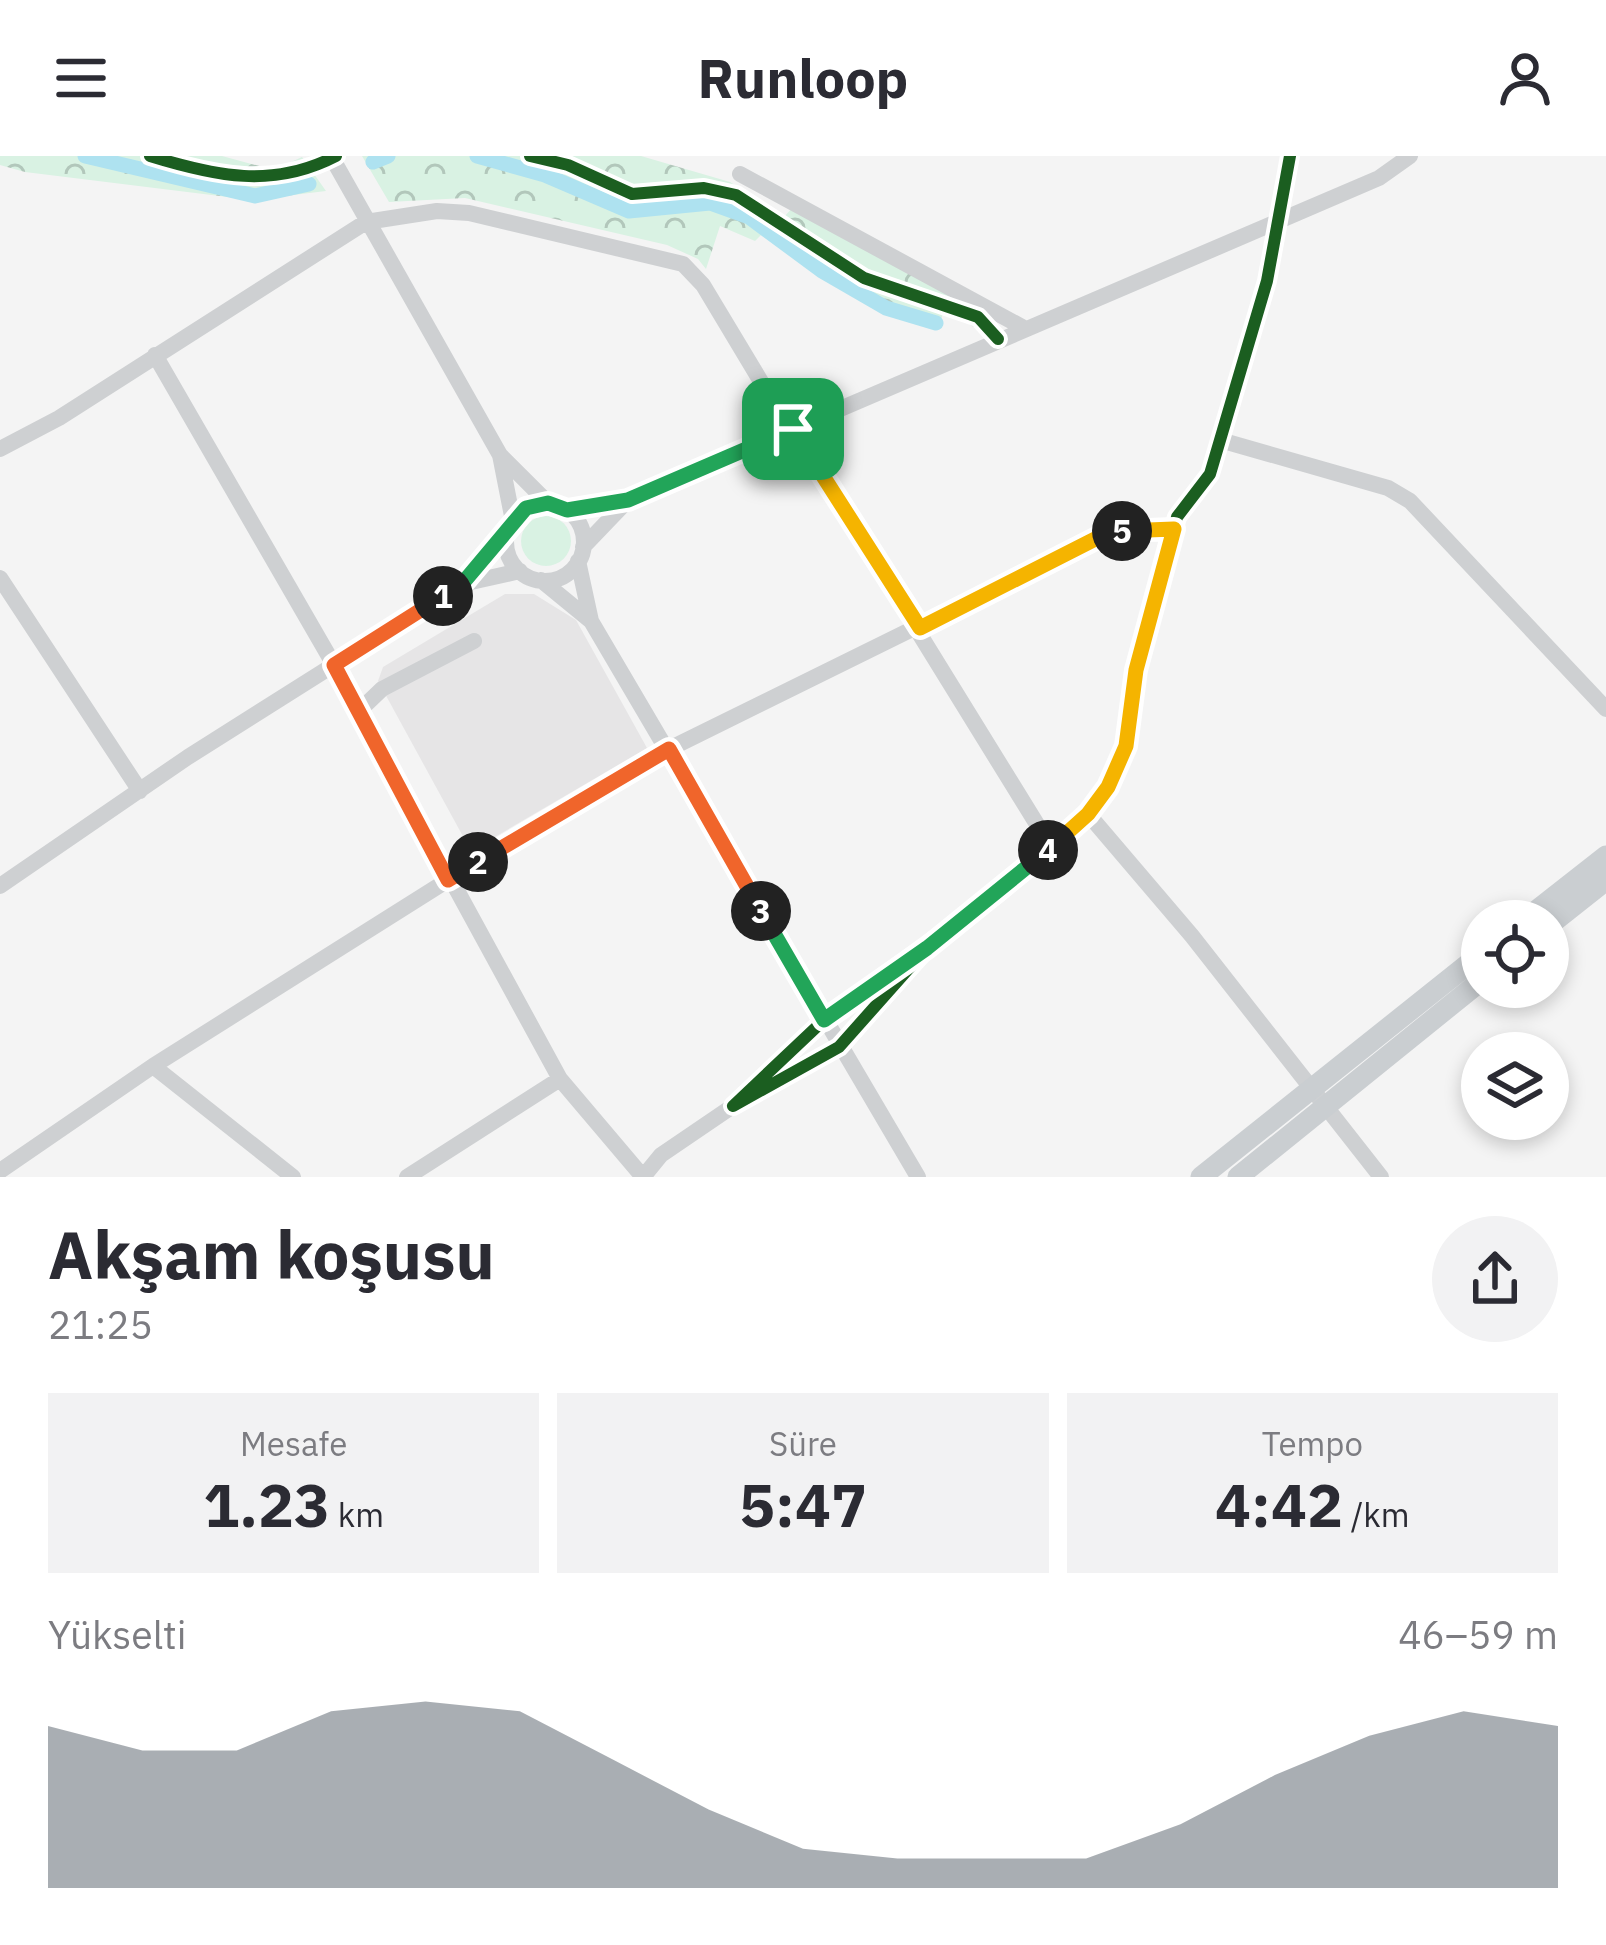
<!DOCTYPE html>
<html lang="tr">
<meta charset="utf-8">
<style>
:root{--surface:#fff;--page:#f2f2f3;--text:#2b2b33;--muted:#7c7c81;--accent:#868d94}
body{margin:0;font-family:"IBM Plex Sans",sans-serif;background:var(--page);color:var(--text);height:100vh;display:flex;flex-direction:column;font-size:45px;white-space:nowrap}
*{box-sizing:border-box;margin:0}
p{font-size:39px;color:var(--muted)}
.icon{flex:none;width:66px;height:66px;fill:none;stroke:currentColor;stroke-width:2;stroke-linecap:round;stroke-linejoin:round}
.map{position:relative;height:1021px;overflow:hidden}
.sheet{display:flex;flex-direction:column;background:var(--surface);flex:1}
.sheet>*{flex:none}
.fabs{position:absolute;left:1461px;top:744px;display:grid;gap:24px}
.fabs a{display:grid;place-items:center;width:108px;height:108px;border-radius:50%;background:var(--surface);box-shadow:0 6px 18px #0003;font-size:60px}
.pin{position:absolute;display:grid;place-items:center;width:102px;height:102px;color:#fff;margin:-51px;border-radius:24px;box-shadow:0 6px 18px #0006}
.km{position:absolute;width:60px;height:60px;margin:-30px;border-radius:50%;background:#222;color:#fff;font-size:33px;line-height:60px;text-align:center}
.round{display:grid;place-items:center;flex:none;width:126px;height:126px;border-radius:63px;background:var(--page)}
.summary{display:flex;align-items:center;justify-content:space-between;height:204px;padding:0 48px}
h1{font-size:66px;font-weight:700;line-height:90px}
.stats{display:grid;grid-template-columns:repeat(3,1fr);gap:18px;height:204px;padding:12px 48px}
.stats div{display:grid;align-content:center;border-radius:0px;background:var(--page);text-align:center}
.stats b{font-size:60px;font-weight:700}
.stats small{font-size:33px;font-weight:400}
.stats p{font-size:33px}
.chart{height:336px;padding:24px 48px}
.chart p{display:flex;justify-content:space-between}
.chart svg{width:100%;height:216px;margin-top:12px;fill:var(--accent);opacity:.7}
header{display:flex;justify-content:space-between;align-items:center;height:156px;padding:0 48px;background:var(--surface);font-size:54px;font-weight:700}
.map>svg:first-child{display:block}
.education{fill:#e6e5e6}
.green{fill:#d9f2e3}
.park{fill:url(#park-crowns)}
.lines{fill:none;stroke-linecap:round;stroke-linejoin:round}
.canal{stroke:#aee2f0;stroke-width:15}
.minor{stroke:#ced0d2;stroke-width:16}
.major{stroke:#caced1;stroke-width:21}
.cycleway-casing{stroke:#fff;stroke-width:20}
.cycleway{stroke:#1b5e20;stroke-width:12}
.split-1-casing{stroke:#fff;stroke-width:24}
.split-2-casing{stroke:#fff;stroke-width:24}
.split-3-casing{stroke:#fff;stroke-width:24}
.split-4-casing{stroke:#fff;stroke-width:24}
.split-5-casing{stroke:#fff;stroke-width:24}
.split-6-casing{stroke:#fff;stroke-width:24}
.split-1{stroke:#22a559;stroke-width:15}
.split-2{stroke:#f0652b;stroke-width:15}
.split-3{stroke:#f0652b;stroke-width:15}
.split-4{stroke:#22a559;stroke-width:15}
.split-5{stroke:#f5b400;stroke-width:15}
.split-6{stroke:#f5b400;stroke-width:15}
</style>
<header><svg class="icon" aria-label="menu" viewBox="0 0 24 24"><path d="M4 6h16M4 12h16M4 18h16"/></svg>Runloop<svg class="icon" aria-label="person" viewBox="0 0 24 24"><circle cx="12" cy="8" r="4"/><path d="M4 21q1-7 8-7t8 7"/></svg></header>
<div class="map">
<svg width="1606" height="1021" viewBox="0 0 1606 1021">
<defs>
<pattern id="park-crowns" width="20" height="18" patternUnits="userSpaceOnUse" patternTransform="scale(3)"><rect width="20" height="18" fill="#d9f2e3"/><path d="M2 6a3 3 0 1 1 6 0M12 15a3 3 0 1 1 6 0" fill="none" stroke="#b2c7bb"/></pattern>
</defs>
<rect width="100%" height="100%" fill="#f4f4f4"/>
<path class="education" d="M 505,438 L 534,438 L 576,464 L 647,592 L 471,695 L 378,525 L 383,511 Z"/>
<path class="green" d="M521 385a25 25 0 1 1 50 0a25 25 0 1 1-50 0Z"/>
<path class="park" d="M 0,0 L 222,0 L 274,14 L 302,1 L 326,35 L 252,44 L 25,16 L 0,9 Z
M 362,0 L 641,0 L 730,26 L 784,61 L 793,51 L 977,153 L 983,167 L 974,171 L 944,153 L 939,172 L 888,156 L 762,78 L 755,85 L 720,70 L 706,113 L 698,103 L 667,89 L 465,42 L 389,46 Z"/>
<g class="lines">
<path class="canal" d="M 85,0 L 255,40 L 309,28
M 477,0 L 545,19 L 629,55 L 710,47 L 749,61 L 822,115 L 886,152 L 936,167
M 373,6 L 388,0"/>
<path class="minor" d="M 331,0 L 500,299
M 740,18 L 1024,172
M 155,199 L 334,509 L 560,923 L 643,1021
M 793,273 L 1051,691
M 1220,284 L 1388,332 L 1410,345 L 1606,553
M 0,293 L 59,262 L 366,66 L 437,55 L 469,57 L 683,108 L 703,129 L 790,274
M 628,344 L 1379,22 L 1410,0
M506 386a39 39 0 1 1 78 0a39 39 0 1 1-78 0Z
M 567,354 L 628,344 L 583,391
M 513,365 L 500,299 L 548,347
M 507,378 L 462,428 L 520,415
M 0,422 L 140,635
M 541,424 L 591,465 L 578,405
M 591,465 L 918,1021
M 359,555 L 382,533 L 474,485
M 1088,658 L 1192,780 L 1381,1021
M 0,730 L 188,601 L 462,428
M 927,792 L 839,891 L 733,950 L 824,864 L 997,738 L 1088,658 L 1108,631 L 1126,589 L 1135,514 L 1177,361 L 1210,318 L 1267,125 L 1290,0
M 153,910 L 293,1021
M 0,1015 L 153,910 L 448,724 L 669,593 L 1105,378 L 1174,373
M 407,1021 L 560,923
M 643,1021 L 661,999 L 733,950"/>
<path class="major" d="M 1523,765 L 1606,700
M 1548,770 L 1606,724
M 1201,1021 L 1482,797
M 1238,1021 L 1482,824"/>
<defs>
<path id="cycleway" d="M 150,0 C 215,20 273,33 336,0
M 530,0 L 568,9 L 632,38 L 704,32 L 736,39 L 864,122 L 978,161 L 998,183
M 927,792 L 839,891 L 733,950 L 824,864 L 997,738 L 1088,658 L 1108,631 L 1126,589 L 1135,514 L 1177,361 L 1210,318 L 1267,125 L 1290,0"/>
</defs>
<use href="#cycleway" class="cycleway-casing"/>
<use href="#cycleway" class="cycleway"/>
</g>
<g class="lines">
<defs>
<path id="split-1" d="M 443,440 L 462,428 L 526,352 L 548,347 L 567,354 L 628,344 L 793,273"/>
<path id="split-2" d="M 443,440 L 334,509 L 448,724 L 478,706"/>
<path id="split-3" d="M 478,706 L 669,593 L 761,755"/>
<path id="split-4" d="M 761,755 L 824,864 L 927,792 L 1048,694"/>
<path id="split-5" d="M 1048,694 L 1088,658 L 1108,631 L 1126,590 L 1136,514 L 1174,373 L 1122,375"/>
<path id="split-6" d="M 793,273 L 920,472 L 1105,378 L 1122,375"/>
</defs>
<use href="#split-1" class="split-1-casing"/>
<use href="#split-2" class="split-2-casing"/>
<use href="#split-3" class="split-3-casing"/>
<use href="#split-4" class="split-4-casing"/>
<use href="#split-5" class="split-5-casing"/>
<use href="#split-6" class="split-6-casing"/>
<use href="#split-1" class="split-1"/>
<use href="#split-2" class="split-2"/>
<use href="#split-3" class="split-3"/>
<use href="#split-4" class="split-4"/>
<use href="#split-5" class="split-5"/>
<use href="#split-6" class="split-6"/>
</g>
</svg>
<div class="fabs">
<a><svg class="icon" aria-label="locate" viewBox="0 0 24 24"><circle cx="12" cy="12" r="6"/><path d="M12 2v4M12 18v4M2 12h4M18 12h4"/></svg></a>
<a><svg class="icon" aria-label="layers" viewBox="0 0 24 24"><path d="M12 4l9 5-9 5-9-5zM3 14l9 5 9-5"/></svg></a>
</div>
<div class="pin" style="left:793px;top:273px;background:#1e9e55"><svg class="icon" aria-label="arrive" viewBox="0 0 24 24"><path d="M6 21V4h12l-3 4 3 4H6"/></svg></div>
<b class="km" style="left:443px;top:440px">1</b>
<b class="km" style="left:478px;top:706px">2</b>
<b class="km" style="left:761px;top:755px">3</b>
<b class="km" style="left:1048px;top:694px">4</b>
<b class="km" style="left:1122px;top:375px">5</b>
</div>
<section class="sheet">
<div class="summary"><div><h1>Akşam koşusu</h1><p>21:25</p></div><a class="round"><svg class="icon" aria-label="share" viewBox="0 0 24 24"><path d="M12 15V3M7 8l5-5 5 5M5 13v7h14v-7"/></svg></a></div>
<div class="stats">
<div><p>Mesafe</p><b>1.23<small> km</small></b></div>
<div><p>Süre</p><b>5:47</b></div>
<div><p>Tempo</p><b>4:42<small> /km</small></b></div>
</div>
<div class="chart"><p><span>Yükselti</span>46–59 m</p>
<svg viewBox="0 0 160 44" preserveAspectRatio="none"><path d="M0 44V11L10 16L20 16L30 8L40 6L50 8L60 18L70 28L80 36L90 38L100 38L110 38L120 31L130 21L140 13L150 8L160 11V44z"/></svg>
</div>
</section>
